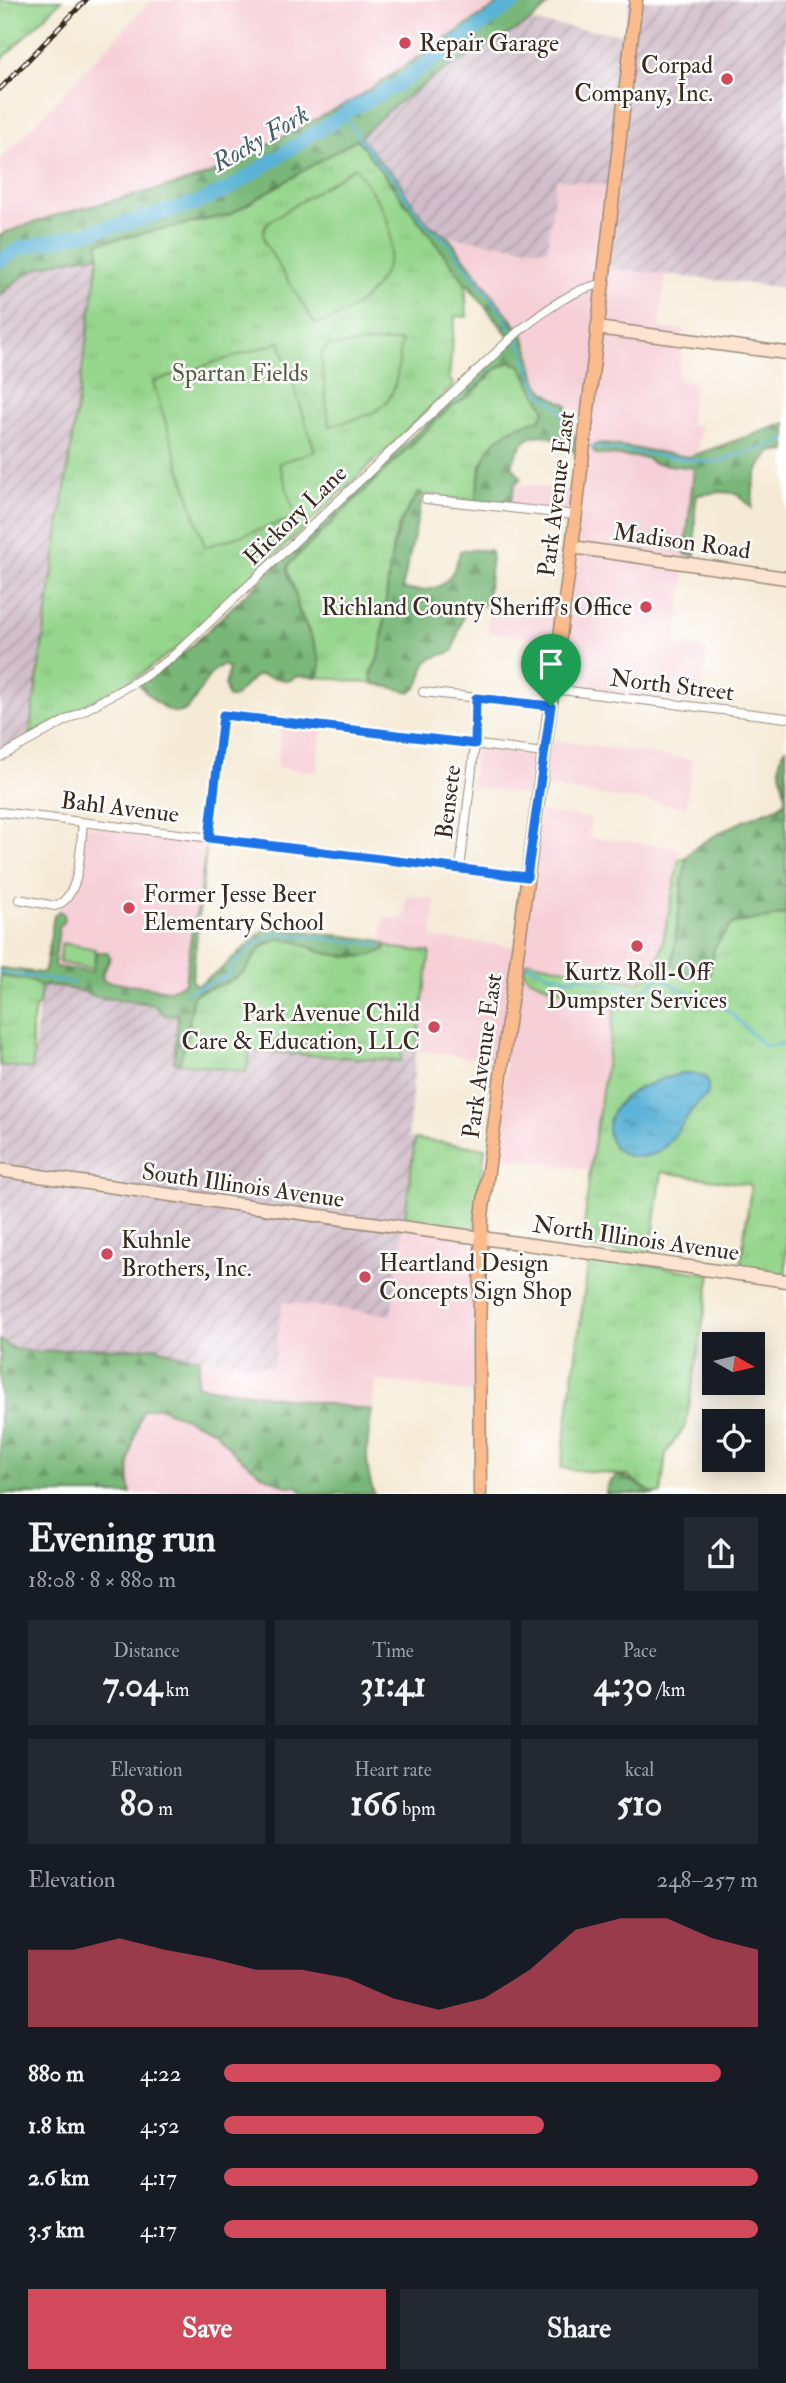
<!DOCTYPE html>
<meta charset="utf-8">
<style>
:root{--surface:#171b24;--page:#242831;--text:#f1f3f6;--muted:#9ea1a6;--accent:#d1495b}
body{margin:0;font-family:"IM FELL Double Pica",serif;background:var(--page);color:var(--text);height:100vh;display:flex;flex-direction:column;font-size:26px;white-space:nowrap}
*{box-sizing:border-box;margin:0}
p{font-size:23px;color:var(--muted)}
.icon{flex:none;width:38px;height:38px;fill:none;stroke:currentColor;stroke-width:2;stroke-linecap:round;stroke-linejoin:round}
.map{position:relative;height:1494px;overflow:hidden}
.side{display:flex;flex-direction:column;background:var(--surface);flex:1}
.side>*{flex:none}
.needle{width:46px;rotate:98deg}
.tools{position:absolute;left:702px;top:1332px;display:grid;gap:14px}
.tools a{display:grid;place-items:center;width:63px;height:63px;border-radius:0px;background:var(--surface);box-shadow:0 4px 18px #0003;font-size:35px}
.pin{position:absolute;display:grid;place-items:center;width:60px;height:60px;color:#fff;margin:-72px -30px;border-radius:50% 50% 50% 0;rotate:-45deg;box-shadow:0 0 7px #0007}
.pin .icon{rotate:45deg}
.round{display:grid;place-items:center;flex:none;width:74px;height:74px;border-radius:0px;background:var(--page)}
.overview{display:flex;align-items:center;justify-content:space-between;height:119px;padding:0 28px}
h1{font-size:38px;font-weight:700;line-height:52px}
.figures{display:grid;grid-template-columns:repeat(3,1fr);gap:10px;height:119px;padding:7px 28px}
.figures div{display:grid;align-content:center;border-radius:0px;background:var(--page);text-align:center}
.figures b{font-size:35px;font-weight:700}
.figures small{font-size:19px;font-weight:400}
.figures p{font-size:19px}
.chart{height:196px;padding:14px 28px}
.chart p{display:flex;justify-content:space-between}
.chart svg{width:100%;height:126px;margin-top:7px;fill:var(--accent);opacity:.7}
.button{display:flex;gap:14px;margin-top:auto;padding:14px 28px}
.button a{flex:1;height:80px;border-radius:0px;background:var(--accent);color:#fff;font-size:28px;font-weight:700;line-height:80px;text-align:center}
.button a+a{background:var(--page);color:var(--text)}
ul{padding:0 28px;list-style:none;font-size:23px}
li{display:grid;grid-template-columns:112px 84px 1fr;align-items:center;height:52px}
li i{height:18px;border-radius:9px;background:var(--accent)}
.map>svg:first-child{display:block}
.built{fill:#f6cfd7}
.industrial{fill:url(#industrial-furrows)}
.grass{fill:url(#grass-tufts);stroke:#688056;stroke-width:2}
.forest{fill:url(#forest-firs);stroke:#5a704b;stroke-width:2}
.pitch{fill:#96d68d;stroke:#688056;stroke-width:2}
.water{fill:url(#water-ripples);stroke:#4a6e7a;stroke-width:2}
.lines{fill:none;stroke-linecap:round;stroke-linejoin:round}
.stream{stroke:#5ab2d7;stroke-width:2.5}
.river{stroke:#5ab2d7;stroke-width:14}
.street-casing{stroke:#988a7a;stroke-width:10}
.secondary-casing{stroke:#988a7a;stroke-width:15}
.primary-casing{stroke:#988a7a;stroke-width:15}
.street{stroke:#fff;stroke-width:8}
.secondary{stroke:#fde4d1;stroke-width:12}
.primary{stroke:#fbbb8d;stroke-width:12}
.rail-casing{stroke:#3b2a1e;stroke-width:5}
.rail{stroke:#fff;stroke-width:2.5;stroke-dasharray:8;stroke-linecap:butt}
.route-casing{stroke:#fff;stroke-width:14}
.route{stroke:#1a73e8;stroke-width:9}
.poi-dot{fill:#d1495b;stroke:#fff;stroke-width:2.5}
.labels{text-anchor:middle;stroke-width:5;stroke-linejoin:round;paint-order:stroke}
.poi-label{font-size:24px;fill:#3b2a1e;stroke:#fff;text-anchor:start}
.park-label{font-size:24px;fill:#565e3f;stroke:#fff}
.street-label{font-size:24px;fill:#3b2a1e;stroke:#fff}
.water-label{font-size:26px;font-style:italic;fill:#476068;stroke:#fff}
</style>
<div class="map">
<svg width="786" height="1494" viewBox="0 0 786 1494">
<defs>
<pattern id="industrial-furrows" width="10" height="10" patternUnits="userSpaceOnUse" patternTransform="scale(1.75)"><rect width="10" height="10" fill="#d1bdc9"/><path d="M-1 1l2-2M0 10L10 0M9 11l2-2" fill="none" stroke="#ab9aa3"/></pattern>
<pattern id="grass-tufts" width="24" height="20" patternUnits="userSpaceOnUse" patternTransform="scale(1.75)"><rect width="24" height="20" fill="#96d68d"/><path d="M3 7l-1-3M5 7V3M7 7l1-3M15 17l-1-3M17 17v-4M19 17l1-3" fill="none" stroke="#82b879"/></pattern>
<pattern id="forest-firs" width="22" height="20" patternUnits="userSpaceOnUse" patternTransform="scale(1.75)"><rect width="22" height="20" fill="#78b778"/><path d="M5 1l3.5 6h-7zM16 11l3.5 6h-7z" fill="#649562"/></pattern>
<pattern id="water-ripples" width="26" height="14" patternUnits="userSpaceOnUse" patternTransform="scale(1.75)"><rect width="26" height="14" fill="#5ab2d7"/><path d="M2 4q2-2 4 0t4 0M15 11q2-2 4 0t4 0" fill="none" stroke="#4c91ae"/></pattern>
</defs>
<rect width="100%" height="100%" fill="#fff"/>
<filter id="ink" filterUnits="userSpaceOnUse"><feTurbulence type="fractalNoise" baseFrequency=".0143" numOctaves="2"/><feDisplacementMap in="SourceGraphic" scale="14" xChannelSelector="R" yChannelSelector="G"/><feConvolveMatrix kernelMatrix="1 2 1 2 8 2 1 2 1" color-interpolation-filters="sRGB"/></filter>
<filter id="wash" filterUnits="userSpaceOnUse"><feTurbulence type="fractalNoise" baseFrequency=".00686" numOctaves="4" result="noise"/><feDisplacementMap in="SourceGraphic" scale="28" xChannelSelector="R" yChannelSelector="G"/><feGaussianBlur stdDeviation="1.57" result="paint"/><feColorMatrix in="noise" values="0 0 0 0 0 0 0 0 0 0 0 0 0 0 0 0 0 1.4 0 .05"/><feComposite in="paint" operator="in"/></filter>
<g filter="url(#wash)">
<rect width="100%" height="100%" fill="#f5ead5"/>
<path class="built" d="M 152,0 L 505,0 L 355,99 L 217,171 L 190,181 L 53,216 L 4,233 L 0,229 L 0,160 Z
M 556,179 L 618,187 L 610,268 L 666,274 L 659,328 L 684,330 L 678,380 L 695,382 L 690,425 L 701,426 L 698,453 L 689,457 L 600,443 L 596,454 L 647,458 L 695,470 L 685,554 L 690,557 L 687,560 L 675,644 L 708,650 L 700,704 L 558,686 L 564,642 L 487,632 L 490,605 L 568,615 L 581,513 L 510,505 L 515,484 L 573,490 L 582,414 L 542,389 L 535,371 L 528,343 L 448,237 L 546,250 Z
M 282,725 L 321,729 L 317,772 L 277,767 Z
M 550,739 L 693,760 L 686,807 L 536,786 L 535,796 L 471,787 L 476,748 L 547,756 Z
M 540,812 L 591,818 L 589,837 L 680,848 L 661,952 L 650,975 L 638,982 L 623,980 L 589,969 L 576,971 L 528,961 L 525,963 L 542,985 L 613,1005 L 615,1008 L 590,1170 L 495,1155 L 506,1063 L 416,1050 L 430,952 L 393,948 L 381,942 L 384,918 L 404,919 L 407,896 L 436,899 L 432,938 L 522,947 Z
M 84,826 L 207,842 L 198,908 L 193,923 L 185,983 L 170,990 L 104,981 L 102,977 L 110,954 L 97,952 L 92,973 L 56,967 L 54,965 L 59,928 L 62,925 L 64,914 L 59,911 L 59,907 L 68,901 Z
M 404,1224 L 474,1233 L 475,1393 L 376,1380 L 372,1410 L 196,1386 L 200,1358 L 273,1367 L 283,1302 Z
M 159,1407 L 215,1431 L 234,1453 L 286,1486 L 297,1486 L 305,1494 L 131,1494 L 129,1485 L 133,1438 L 143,1410 Z"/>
<path class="industrial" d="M 629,0 L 786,0 L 786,288 L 609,268 L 618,187 L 556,179 L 547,250 L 448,237 L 427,223 L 404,192 L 399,180 L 360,137 L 391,108 L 446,69 L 530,22 L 624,34 Z
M 99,255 L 29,736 L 0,753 L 0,297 L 28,273 L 56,261 Z
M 41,986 L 56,986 L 85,992 L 97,997 L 153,1004 L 166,1016 L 179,1015 L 174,1053 L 176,1063 L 246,1072 L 249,1051 L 400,1061 L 402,1048 L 416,1050 L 408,1137 L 415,1139 L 391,1315 L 283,1302 L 273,1367 L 179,1355 L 155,1347 L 126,1349 L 84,1348 L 42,1352 L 14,1349 L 0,1340 L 0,1065 L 32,1069 Z"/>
<path class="grass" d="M 0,0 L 62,0 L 0,61 Z
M 357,139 L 465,282 L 467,317 L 455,316 L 449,378 L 454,385 L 181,645 L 136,678 L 29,736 L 99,255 L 97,243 L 229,215 Z
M 510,362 L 520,364 L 545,410 L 540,419 L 515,427 L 481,464 L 475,501 L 423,495 L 420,492 L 418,493 L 400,522 L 393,544 L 380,653 L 371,673 L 372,679 L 376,684 L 318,677 C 331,651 279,593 289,564 L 448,409 L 479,387 L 496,369 Z
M 686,857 L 679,971 L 694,972 L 702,978 L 713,964 L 714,948 L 732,924 L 786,914 L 786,1277 L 740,1270 L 751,1185 L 662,1172 L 650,1257 L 582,1247 L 590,1170 L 615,1008 L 613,1005 C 595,1001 532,985 524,973 L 525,963 L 528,961 L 576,971 L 589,969 L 623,980 L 638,982 L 650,975 L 661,952 L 679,859 Z
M 279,939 L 300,941 L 315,950 L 385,950 L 387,945 L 393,948 L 430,952 L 416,1050 L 402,1048 L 401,1061 L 250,1051 L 246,1072 L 179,1063 L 188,1035 L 192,999 L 196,993 L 226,983 L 240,975 L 255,957 L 256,950 Z
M 0,976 L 32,981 L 41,986 L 39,1005 L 35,1008 L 32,1027 L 32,1051 L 34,1052 L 32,1069 L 0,1065 Z
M 415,1139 L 485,1148 L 474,1233 L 404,1224 Z
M 589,1256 L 711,1274 L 686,1425 L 666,1453 L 661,1494 L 652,1493 L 628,1476 L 561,1468 Z"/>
<path class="forest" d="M 505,0 L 554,0 L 530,22 L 446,69 L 391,108 L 360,137 L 382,164 L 399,180 L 404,192 L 427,223 L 448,237 L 518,328 L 509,336 L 465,282 L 357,139 L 229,215 L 98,243 L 99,255 C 60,260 27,265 0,297 L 0,236 L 4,233 L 53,216 L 190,181 L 217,171 L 355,99 Z
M 522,333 C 533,350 530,376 543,390 C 549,396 559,401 567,405 L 571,433 L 577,438 L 575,453 C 549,429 523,426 512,466 L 521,478 L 515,484 L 510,505 L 475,501 C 483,450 488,434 540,419 L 545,410 L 520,365 L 510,362 L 496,369 L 469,396 L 448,409 L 289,564 C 285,575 292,581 295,591 C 297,596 296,602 298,608 C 303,626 328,658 318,677 L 296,676 L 289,681 L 260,675 L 254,677 L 233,698 L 228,698 L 225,686 L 229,668 L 223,665 C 196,674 196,735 159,704 C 152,698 144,692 139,684 L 186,651 Z
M 786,423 L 786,452 C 772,449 770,452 762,463 C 752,478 753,490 752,508 L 736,493 L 720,492 L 697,495 L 695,509 L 695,556 L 685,554 L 694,468 L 652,463 L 647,458 L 596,454 L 593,450 L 594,445 L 600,443 L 689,457 Z
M 420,492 L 423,495 L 402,589 C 437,594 452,586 460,551 L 463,550 L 490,550 L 492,556 L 487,601 L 482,606 L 466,605 L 453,651 C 446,655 438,655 431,659 C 419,667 425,684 411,692 L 376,684 L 372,679 C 371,669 379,659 381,649 C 389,596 383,535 420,492 Z
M 786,748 L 786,914 L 732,924 L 714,948 L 709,976 L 702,978 C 692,971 681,973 672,965 L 686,857 C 700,839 755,815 778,807 L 785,801 C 786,782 772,766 786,748 Z
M 206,849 L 192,979 L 195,985 L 198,985 L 220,970 L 267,927 L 377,940 L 387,945 C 379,962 331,957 316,950 C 302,945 297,940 281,939 C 257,939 256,960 243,973 C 231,984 204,987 195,995 C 191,998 191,1005 191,1010 C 188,1029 186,1045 179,1063 L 174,1062 L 178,1014 L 166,1016 L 153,1004 L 97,997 L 85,992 L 56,986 L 39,986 L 32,981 L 0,976 L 0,968 L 41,973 L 45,971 L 54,915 L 59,911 L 64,914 L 64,920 L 59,928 L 54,965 L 56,967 L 92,972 L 97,952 L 107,952 L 110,957 L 102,977 L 104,981 L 170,990 L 185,983 L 193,923 L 198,908 Z
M 0,1340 L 14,1349 L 42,1352 L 84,1348 L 125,1349 L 155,1347 L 179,1355 L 200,1358 L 197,1386 L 372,1410 C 367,1442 363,1463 374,1494 L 305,1494 L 297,1486 L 286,1486 L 262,1475 L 234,1453 L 215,1431 L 159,1407 L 143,1410 C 134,1435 124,1467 131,1494 L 0,1494 Z
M 616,1476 C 633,1477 641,1490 656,1494 L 606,1494 L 607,1486 Z"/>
<path class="pitch" d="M 355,167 C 365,183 380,200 386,218 C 406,268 363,314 315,324 L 266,245 C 262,234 262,229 270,221 Z
M 401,341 C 395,405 393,411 329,426 L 321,355 L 328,346 Z
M 280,342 L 315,451 L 279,463 L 296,518 L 205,547 L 153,382 Z
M 62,943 L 96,949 L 93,969 L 59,963 Z"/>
<path class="water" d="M 682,1073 C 690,1073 706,1073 708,1083 C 709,1087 707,1091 708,1095 C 687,1107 675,1146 654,1154 C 621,1167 594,1137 616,1107 C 631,1086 659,1081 682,1073 Z"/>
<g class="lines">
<path class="stream" d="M 343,115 L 379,164 L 397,181 L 402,192 L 427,225 L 447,241 L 494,301 L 520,342 L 531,373 L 540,392 L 563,411 L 567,440 L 571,443 L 581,445
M 588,446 L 708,462 L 724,460 L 786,440
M 526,965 L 539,968 L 548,975 L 559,975 L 567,979 L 583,977 L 592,982 L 622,986 L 636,995 L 641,994 L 660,976 C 679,992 703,996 724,1008 C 738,1017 750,1035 765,1046 L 786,1043
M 0,972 L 74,983
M 187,992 L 227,976 L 236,962 L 257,943 L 277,933 L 382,945"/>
<path class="river" d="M 0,261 L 21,248 L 127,223 L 199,202 L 230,188 L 350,110 L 400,83 L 517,0"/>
</g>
</g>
<g filter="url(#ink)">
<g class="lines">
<defs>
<path id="street" d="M 426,499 L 576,515
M 553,689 L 786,718
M 423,692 L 551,706
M 0,757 L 139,680 L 170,659 L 519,331 C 544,312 571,289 602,284
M 0,812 L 527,877
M 209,838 L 222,717 L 225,714 L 544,753
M 460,869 L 475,744 L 476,698
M 19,899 L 55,906 C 82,897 80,847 83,822"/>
<path id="secondary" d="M 597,328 L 786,353
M 572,547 L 786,578
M 0,1170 C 262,1210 524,1242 786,1281"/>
<path id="primary" d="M 480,1494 L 479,1334 L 482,1216 L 572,547 L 636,0"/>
</defs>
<use href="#street" class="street-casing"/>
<use href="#secondary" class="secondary-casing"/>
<use href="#primary" class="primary-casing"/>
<use href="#street" class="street"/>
<use href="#secondary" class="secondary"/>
<use href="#primary" class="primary"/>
<defs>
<path id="rail" d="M 0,89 L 86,0"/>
</defs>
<use href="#rail" class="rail-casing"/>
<use href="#rail" class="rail"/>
</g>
</g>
<g class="lines" filter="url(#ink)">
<defs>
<path id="route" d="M 476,698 L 551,706 L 527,877 L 209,838 L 223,715 L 475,744 Z"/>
</defs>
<use href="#route" class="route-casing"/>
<use href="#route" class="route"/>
</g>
<g class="poi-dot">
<circle cx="405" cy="43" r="7"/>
<circle cx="727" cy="79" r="7"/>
<circle cx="646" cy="607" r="7"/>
<circle cx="129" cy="908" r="7"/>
<circle cx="637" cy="946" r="7"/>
<circle cx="434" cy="1027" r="7"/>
<circle cx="107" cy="1254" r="7"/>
<circle cx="365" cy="1277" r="7"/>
</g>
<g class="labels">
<g class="poi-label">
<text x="419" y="51">Repair Garage</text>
<text x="713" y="73" text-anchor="end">Corpad<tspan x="713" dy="28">Company, Inc.</tspan></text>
<text x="632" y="615" text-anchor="end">Richland County Sheriff's Office</text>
<text x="143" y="902">Former Jesse Beer<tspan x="143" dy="28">Elementary School</tspan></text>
<text x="637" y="980" text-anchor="middle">Kurtz Roll-Off<tspan x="637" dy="28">Dumpster Services</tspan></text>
<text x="420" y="1021" text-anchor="end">Park Avenue Child<tspan x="420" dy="28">Care &amp; Education, LLC</tspan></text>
<text x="121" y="1248">Kuhnle<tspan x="121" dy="28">Brothers, Inc.</tspan></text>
<text x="379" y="1271">Heartland Design<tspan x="379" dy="28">Concepts Sign Shop</tspan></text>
</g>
<g class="park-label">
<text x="240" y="381">Spartan Fields</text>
</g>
<g class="street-label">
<text transform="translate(556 494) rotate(-83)" y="8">Park Avenue East</text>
<text transform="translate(295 515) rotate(-44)" y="8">Hickory Lane</text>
<text transform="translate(682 541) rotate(8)" y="8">Madison Road</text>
<text transform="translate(672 685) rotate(7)" y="8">North Street</text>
<text transform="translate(448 802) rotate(-83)" y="8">Bensete</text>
<text transform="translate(120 807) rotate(7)" y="8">Bahl Avenue</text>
<text transform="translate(482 1056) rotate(-82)" y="8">Park Avenue East</text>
<text transform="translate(243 1185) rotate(8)" y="8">South Illinois Avenue</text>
<text transform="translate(636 1238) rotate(8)" y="8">North Illinois Avenue</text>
</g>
<g class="water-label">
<text transform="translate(260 138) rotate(-30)" y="9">Rocky Fork</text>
</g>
</g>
</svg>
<div class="tools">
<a><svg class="needle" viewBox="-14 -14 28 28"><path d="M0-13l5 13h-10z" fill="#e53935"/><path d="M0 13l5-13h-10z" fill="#9ea1a6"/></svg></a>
<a><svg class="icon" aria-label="locate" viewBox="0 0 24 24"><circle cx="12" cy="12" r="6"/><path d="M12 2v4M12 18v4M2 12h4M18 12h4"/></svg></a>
</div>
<div class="pin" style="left:551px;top:706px;background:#1e9e55"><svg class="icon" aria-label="arrive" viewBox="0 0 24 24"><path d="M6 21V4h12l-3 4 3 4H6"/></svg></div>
</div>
<section class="side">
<div class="overview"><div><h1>Evening run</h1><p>18:08 · 8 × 880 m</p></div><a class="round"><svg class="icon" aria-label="share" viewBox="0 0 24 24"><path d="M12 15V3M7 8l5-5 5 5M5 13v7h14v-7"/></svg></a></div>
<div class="figures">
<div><p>Distance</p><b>7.04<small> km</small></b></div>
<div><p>Time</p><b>31:41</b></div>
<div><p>Pace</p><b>4:30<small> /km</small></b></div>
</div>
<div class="figures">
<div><p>Elevation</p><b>80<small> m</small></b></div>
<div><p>Heart rate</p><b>166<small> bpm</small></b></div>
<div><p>kcal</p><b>510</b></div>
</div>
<div class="chart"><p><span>Elevation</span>248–257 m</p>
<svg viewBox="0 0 160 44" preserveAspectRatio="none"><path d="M0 44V17L10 17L20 13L30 17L40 20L50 24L60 24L70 27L80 34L90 38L100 34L110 24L120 10L130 6L140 6L150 13L160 17V44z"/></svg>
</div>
<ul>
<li><b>880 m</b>4:22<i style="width:93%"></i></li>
<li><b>1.8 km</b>4:52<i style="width:60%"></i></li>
<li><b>2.6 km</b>4:17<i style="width:100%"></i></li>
<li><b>3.5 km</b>4:17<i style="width:100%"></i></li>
</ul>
<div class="button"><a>Save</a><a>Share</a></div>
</section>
